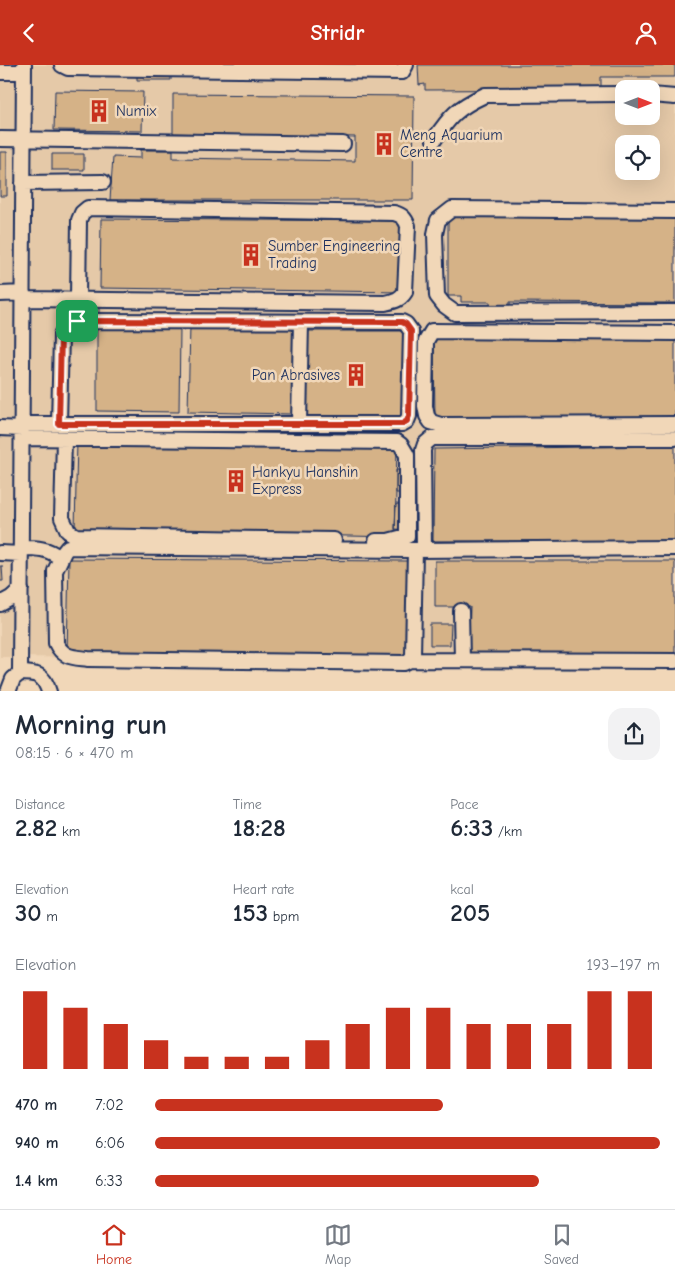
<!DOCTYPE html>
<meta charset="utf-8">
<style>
:root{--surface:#fff;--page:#f2f2f3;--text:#1f2937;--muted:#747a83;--line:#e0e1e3;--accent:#c8321e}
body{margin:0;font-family:"Comic Neue",sans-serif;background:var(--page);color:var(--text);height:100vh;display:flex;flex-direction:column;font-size:19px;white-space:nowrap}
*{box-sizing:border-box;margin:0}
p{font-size:16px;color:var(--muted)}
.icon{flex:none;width:28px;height:28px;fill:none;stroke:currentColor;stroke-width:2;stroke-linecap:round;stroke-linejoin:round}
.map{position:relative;height:626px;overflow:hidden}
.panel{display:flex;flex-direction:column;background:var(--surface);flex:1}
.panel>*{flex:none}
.needle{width:32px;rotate:90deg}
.tools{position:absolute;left:615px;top:15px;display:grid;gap:10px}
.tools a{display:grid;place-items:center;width:45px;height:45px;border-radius:10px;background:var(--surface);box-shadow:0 5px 20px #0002;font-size:25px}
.pin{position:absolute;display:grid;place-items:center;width:42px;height:42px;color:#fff;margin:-21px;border-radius:10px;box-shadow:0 2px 8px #0006}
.round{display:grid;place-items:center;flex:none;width:52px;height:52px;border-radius:15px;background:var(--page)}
.headline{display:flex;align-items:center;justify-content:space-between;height:85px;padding:0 15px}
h1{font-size:28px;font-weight:800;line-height:38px}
.figures{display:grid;grid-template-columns:repeat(3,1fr);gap:8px;height:85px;padding:5px 15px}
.figures div{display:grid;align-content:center}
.figures b{font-size:25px;font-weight:800}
.figures small{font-size:14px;font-weight:400}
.figures p{font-size:14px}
.chart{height:140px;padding:10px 15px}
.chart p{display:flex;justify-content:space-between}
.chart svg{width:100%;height:90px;margin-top:5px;stroke:var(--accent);stroke-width:6}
ul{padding:0 15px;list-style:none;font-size:16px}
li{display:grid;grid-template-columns:80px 60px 1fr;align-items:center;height:38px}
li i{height:12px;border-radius:6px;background:var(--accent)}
header{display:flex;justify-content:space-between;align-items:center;height:65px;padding:0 15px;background:var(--accent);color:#fff;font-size:22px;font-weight:800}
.dock{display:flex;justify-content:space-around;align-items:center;height:70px;border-top:1px solid var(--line);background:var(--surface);font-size:14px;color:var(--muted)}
.dock a{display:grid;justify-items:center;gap:2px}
.dock .selected{color:var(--accent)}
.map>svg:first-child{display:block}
.built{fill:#e5c9a8;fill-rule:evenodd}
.building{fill:#d5b287;stroke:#1b2f5e}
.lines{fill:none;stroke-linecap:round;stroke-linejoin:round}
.minor-casing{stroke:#1b2f5e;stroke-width:18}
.minor{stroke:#f1d7b8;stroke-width:14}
.route-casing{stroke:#fff;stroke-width:10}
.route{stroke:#c8321e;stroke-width:6}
.labels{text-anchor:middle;stroke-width:5;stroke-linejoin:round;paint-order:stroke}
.poi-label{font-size:15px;fill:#1b2f5e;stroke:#f1d7b8;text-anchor:start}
</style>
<header><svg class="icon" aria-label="back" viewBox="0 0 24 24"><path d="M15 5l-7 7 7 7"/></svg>Stridr<svg class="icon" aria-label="person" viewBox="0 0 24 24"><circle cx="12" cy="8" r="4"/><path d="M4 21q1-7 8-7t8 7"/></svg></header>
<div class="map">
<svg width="675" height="627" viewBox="0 0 675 627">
<rect width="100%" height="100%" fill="#f1d7b8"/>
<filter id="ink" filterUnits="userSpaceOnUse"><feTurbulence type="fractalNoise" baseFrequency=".02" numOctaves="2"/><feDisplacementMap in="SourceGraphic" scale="10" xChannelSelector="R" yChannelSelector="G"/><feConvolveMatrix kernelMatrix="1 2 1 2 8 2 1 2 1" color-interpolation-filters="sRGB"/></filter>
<g filter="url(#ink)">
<path class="built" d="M 0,0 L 675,0 L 675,597 L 0,592 ZM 624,24 L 651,24 L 651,51 L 624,51 ZM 624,79 L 651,79 L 651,106 L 624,106 Z"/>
<path class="building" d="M 418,0 L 675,0 L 675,12 L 601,12 L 601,24 L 425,25 L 425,19 L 419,20 Z
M 137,1 L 171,2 L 171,15 L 137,15 Z
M 55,26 L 143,27 L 142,66 L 54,65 Z
M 173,29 L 414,31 L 413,135 L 110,135 L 113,92 L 141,93 L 141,85 L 173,85 L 173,93 L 355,96 L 355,72 L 173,68 Z
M 0,87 L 7,87 L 7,131 L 0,131 Z
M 52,89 L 84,89 L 84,105 L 52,105 Z
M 448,149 L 675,150 L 675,238 L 510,237 L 510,245 L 490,245 L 490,237 L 461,237 L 461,231 L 448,231 Z
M 101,154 L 403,156 L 402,227 L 100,223 Z
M 65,237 L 99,238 L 99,249 L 65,248 Z
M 190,261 L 293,263 L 292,349 L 188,347 Z
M 97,262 L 180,263 L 179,347 L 97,346 Z
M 308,266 L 407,266 L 405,356 L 306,355 Z
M 675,273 L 675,354 L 435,356 L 434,274 Z
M 322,362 L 366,363 L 366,381 L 322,381 Z
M 77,376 L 397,381 L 395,472 L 75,465 Z
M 675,381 L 675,476 L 433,476 L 434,384 Z
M 396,405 L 410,405 L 410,428 L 396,428 Z
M 396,439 L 409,440 L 409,465 L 395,464 Z
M 69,494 L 408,496 L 407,593 L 67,589 Z
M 435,496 L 675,496 L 675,591 L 468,591 L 470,542 L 435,542 Z
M 0,501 L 2,501 L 3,516 L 0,516 Z
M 430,559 L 451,559 L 450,580 L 430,580 Z"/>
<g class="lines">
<defs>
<path id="minor" d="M 62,0 L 68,3 L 402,7 L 406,0
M 0,7 L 24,7
M 651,30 L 675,32
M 0,74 L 343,79
M 434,75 C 450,51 457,43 485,30 L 624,29
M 23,118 L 103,117
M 675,146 L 452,144 L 438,155 L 435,169 L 437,231 L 444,240 L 455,248 L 675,247
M 0,229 L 23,228
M 23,234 L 385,238 C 394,236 400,235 405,227 L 408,161 C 405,153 402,150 394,148 L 88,143 L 82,148 L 79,155 L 78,234
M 675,268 L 432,266 L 426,276 L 425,341 L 427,351 L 431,357 L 441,360 L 675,359
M 22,359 L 402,359 L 407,356 L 409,351 L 411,266 L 406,259 L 402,257 L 77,256 L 67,258 L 61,270 L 59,359
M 299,359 L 301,257
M 0,363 L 22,364
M 22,373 L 397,377 L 401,380 L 407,390 L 407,471 L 388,476 L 376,476
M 64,374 L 62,453 L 68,466 L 76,471 L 334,475
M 21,483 C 37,483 48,483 60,493
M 415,485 L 413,591 L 410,595 L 404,598 L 88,594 C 73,592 63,593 56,578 L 55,506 L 64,487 L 68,482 L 409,485 L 415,485 L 675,483
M 424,485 L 423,385 L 425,379 L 432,373 L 675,373
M 0,488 L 21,489
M 0,539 L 11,533 L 21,524
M 461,546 L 462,595
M 410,595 L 675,596
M 20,608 L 24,0
M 8,627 L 13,614 L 20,608 C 36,608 44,609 49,627"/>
</defs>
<use href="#minor" class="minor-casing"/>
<use href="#minor" class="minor"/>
</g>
</g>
<g class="lines" filter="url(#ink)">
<defs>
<path id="route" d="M 77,256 L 402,257 L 406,259 L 411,266 L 409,351 L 407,356 L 402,359 L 59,359 L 61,270 L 67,258 Z"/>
</defs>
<use href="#route" class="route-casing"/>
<use href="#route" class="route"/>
</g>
<defs>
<symbol id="building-bare" viewBox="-9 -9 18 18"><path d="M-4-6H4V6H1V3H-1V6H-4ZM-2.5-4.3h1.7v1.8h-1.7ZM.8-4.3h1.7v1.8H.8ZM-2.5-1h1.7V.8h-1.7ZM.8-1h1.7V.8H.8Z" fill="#c8321e" stroke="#f1d7b8" stroke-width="2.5" paint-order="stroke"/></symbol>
</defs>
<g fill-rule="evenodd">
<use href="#building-bare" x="83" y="30" width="32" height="32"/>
<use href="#building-bare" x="368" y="63" width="32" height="32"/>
<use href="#building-bare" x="235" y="174" width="32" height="32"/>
<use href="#building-bare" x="340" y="294" width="32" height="32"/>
<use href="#building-bare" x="220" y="400" width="32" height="32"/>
</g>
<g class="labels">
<g class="poi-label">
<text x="116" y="51">Numix</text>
<text x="400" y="75">Meng Aquarium<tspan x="400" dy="17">Centre</tspan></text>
<text x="268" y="186">Sumber Engineering<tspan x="268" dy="17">Trading</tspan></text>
<text x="340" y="315" text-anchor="end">Pan Abrasives</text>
<text x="252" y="412">Hankyu Hanshin<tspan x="252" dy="17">Express</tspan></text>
</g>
</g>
</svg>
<div class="tools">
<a><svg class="needle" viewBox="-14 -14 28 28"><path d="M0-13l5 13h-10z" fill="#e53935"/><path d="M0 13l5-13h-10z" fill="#747a83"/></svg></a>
<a><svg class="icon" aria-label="locate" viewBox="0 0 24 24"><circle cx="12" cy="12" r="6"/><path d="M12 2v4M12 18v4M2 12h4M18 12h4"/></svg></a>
</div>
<div class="pin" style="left:77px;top:256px;background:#1e9e55"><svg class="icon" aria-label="arrive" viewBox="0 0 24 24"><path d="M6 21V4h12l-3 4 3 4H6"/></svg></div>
</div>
<section class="panel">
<div class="headline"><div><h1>Morning run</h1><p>08:15 · 6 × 470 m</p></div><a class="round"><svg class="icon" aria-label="share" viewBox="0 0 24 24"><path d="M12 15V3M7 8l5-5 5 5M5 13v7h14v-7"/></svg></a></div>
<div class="figures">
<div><p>Distance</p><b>2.82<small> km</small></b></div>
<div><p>Time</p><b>18:28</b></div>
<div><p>Pace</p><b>6:33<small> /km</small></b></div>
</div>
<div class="figures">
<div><p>Elevation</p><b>30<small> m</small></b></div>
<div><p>Heart rate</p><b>153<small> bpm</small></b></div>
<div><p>kcal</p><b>205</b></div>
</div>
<div class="chart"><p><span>Elevation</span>193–197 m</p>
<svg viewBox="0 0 160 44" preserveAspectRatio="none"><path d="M5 44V6M15 44V14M25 44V22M35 44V30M45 44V38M55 44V38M65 44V38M75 44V30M85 44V22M95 44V14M105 44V14M115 44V22M125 44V22M135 44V22M145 44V6M155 44V6"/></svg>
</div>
<ul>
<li><b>470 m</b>7:02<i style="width:57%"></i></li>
<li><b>940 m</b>6:06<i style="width:100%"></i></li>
<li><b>1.4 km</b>6:33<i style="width:76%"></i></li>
</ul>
</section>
<nav class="dock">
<a class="selected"><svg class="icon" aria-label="home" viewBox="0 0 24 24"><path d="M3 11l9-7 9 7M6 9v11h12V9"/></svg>Home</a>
<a><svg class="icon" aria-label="map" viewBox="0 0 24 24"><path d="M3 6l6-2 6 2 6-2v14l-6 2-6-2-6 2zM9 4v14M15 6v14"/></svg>Map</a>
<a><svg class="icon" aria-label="saved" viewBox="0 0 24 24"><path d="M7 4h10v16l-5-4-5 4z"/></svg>Saved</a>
</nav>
